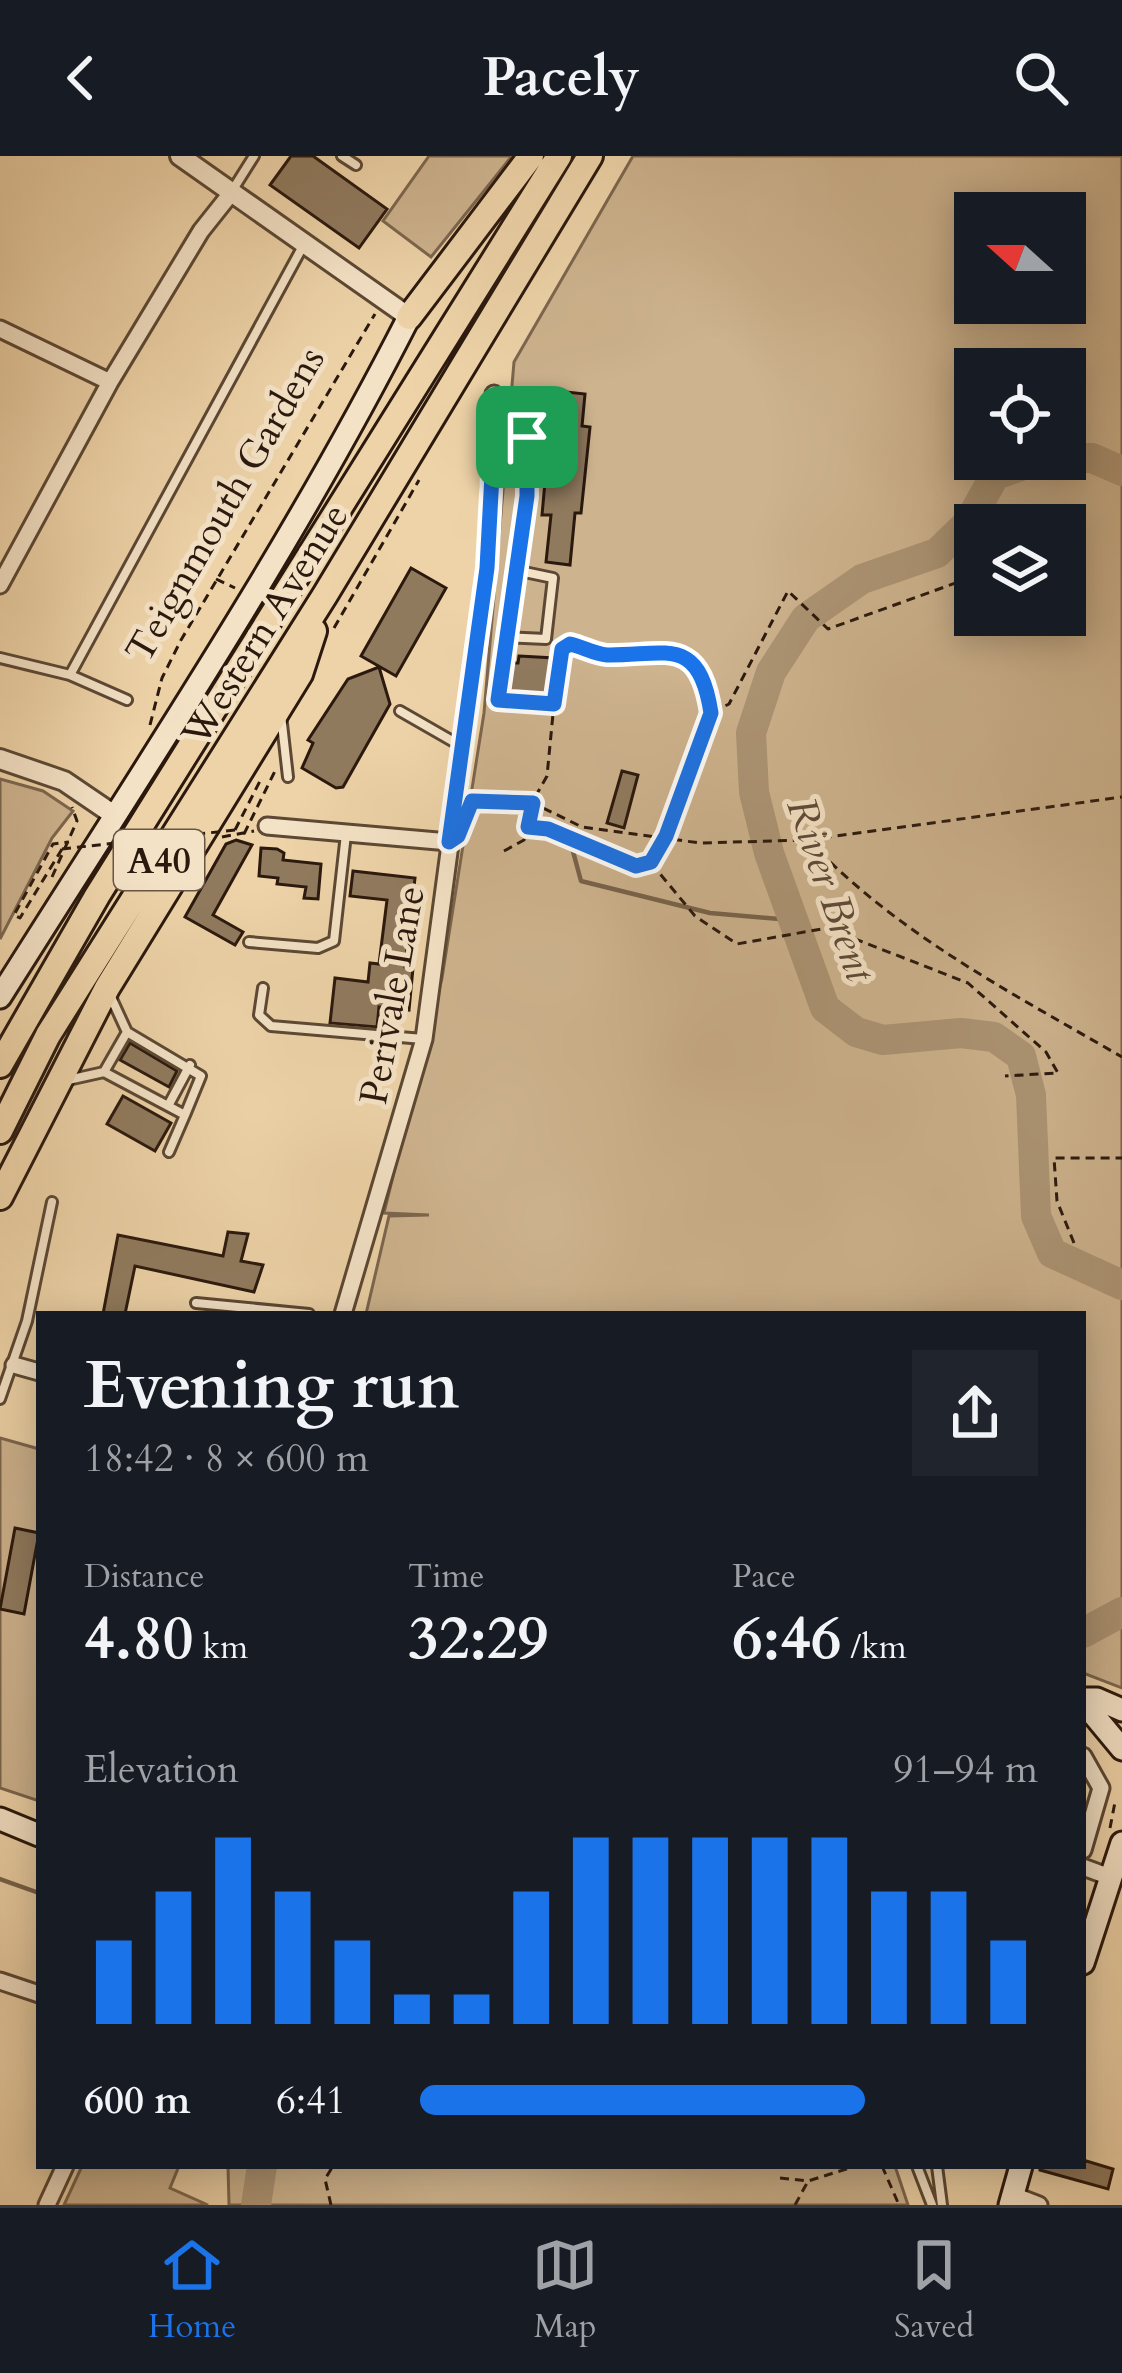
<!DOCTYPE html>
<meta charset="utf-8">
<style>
:root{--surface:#171b24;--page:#20242c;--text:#f1f3f6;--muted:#9ea1a6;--line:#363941;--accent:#1a73e8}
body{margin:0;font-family:Cardo,serif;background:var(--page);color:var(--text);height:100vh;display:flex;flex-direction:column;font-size:45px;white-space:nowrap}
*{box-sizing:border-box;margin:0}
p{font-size:39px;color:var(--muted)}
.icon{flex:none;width:66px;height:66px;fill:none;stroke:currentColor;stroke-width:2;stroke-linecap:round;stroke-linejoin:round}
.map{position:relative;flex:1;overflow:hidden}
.side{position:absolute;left:36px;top:1155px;width:1050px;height:858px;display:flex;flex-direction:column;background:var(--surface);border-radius:0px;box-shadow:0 6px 30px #0003}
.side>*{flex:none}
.needle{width:78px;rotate:291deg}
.tools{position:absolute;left:954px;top:36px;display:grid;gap:24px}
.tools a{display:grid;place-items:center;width:132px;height:132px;border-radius:0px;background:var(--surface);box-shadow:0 6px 30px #0003;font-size:60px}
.pin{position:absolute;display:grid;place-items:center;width:102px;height:102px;color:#fff;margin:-51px;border-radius:24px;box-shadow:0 6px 18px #0006}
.round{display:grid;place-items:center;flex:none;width:126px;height:126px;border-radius:0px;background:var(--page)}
.overview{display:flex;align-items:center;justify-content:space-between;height:204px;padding:0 48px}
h1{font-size:66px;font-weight:700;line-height:90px}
.figures{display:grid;grid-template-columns:repeat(3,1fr);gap:18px;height:204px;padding:12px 48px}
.figures div{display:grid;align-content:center}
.figures b{font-size:60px;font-weight:700}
.figures small{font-size:33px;font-weight:400}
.figures p{font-size:33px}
.chart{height:336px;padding:24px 48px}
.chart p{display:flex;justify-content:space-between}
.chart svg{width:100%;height:216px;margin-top:12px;stroke:var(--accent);stroke-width:6}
ul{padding:0 48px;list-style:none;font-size:39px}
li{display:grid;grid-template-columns:192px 144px 1fr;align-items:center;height:90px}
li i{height:30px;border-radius:15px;background:var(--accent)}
header{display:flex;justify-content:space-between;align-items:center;height:156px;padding:0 48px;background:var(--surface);font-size:54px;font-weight:700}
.tabs{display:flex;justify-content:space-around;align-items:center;height:168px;border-top:3px solid var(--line);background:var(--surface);font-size:33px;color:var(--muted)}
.tabs a{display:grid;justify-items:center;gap:6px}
.tabs .selected{color:var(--accent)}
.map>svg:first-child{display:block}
.green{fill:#cdb38e;stroke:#7c664e;stroke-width:3;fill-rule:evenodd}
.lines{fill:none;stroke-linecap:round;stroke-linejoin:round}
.stream{stroke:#78634b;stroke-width:4.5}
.river{stroke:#ac9474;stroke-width:30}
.building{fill:#907a5e;stroke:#2b190e;stroke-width:3}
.service-casing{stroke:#5c4834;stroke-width:14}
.minor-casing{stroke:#5c4834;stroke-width:21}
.tertiary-casing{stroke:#5c4834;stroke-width:24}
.secondary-casing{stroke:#2b190e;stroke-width:27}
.trunk-casing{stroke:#2b190e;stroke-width:30}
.path{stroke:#2b190e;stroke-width:3;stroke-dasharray:9 6;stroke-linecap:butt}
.service{stroke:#f4e2c6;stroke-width:8}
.minor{stroke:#f4e2c6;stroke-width:15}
.tertiary{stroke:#f4e2c6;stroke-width:18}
.secondary{stroke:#f4e2c6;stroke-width:21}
.trunk{stroke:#eed3a8;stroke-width:24}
.path-bridge{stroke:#2b190e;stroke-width:3;stroke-dasharray:9 6;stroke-linecap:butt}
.route-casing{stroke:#fff;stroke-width:24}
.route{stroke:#1a73e8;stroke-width:15}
.labels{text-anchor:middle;stroke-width:10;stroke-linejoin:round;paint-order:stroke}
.shield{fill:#f4e2c6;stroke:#675545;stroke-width:3}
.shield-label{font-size:36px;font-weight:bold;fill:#2b190e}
.street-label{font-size:39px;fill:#2b190e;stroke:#f4e2c6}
.water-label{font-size:42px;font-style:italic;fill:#5f4a37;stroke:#f4e2c6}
</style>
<header><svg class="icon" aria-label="back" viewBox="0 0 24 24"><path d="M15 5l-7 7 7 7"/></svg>Pacely<svg class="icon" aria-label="search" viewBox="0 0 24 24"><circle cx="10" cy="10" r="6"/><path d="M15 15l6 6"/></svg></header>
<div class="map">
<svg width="1122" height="2049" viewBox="0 0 1122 2049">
<rect width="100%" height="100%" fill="#eed3a8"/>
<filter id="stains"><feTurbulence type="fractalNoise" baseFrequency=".00167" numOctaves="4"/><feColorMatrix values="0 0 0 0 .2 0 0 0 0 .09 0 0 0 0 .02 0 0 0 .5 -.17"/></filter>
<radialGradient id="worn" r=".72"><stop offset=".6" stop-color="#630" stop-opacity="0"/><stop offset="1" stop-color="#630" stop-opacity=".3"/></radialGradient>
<path class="green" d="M 429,0 L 512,0 L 431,101 L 383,65 Z
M 633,0 L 1122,0 L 1122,1532 L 1083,1517 L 1083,1158 L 366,1158 L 389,1060 L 429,1059 L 384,1057 L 442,822 L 484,557 L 514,206 ZM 975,57 L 1065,57 L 1065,147 L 975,147 ZM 975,213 L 1065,213 L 1065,303 L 975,303 ZM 975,369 L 1065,369 L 1065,459 L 975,459 Z
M 0,623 L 43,635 L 73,655 L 52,682 L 0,783 Z
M 0,1282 L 39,1293 L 39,1645 L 0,1632 Z
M 82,2010 L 179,2010 L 170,2032 L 208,2049 L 64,2049 Z
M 228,2010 L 895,2010 L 908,2049 L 229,2049 Z"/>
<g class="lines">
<path class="stream" d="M 571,688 L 581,725 L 710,757 L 791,764
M 0,1723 L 39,1737"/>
<path class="river" d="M 1065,302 L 1092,302 L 1122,315
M 1041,303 L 995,319 L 969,366 L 937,397 L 862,423 L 806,462 L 771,516 L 751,577 L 754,636 L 769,697 L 825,852 L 856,876 L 883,884 L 961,877 L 994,881 L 1021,900 L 1031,939 L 1036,1060 L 1052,1097 L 1122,1129
M 1083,1477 L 1122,1456
M 256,2049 L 262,2010"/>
</g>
<path class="building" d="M 291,0 L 313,0 L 387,53 L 359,92 L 270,29 Z
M 539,233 L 585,238 L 582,270 L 590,271 L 581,357 L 575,357 L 570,409 L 546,406 L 551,359 L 542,359 L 545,326 L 535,325 Z
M 411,412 L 446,432 L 396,520 L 361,500 Z
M 519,500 L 554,502 L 550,539 L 507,536 L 512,507 L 518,507 Z
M 379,511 L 390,548 L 343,631 L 336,632 L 302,612 L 313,587 L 308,584 L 348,523 Z
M 622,615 L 638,619 L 624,672 L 607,667 Z
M 236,684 L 252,689 L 213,759 L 243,776 L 235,789 L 185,761 L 226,688 Z
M 261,692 L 277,693 L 284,697 L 283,704 L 321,708 L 318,743 L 304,742 L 306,731 L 277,728 L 278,722 L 259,720 Z
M 353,715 L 415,722 L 405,811 L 413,812 L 409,854 L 379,851 L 377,871 L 330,867 L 335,822 L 368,826 L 370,807 L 379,808 L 387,744 L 350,740 Z
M 130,887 L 177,915 L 169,931 L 120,904 Z
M 123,940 L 171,967 L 155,995 L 107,968 Z
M 228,1076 L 248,1078 L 241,1105 L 263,1109 L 254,1136 L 135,1110 L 125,1158 L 103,1158 L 118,1079 L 223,1100 Z
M 15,1372 L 39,1377 L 24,1458 L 0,1453 Z
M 1083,2004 L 1113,2013 L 1108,2033 L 1040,2014 L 1040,2010 L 1083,2010 Z"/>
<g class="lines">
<defs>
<path id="service" d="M 342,0 L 356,9
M 232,35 L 254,0
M 494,281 L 527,281 L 527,340 L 498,544 L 554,548
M 505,481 L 546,483 L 553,422 L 515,414
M 0,502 L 70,519 L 303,90
M 70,519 L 127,544
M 400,555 L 461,590
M 281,559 L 288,621
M 249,786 L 318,792 L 334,785 L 346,678
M 263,832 L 259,859 L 271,870 L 423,883
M 127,876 L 201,920 L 185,959 L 168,950
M 104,916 L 168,950 L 190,909
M 68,924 L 104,916 L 127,876 L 110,839
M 169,996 L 185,959
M 196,1147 L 309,1158
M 0,1243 L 27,1165 L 52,1046
M 917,2010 L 932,2049
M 937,2010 L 942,2049"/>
<path id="minor" d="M 0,173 L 110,226
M 0,429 L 110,226 L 201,75 L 232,36
M 267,670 L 449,686
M 343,1158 L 424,883 L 487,412 L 494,238
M 14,1209 L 39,1216
M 1083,1600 L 1101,1632 L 1083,1694
M 1083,1711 L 1110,1721
M 0,1825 L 39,1838
M 1013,2039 L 1039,2049
M 47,2049 L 65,2010"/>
<path id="tertiary" d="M 180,0 L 409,161
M 0,603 L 64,625 L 114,659"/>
<path id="secondary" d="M 0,841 C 141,617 289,397 409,161
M 1083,1543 L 1097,1543 L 1122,1554
M 1083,1546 L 1122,1593
M 0,1663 L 39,1679
M 1083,1807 L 1122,1687
M 1010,2049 L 1021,2010"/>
<path id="trunk" d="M 409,161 L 531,0
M 0,909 L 97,740 L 559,0
M 0,975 L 48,879 L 325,439 L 590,0
M 0,1041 L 107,832 L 300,518 L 314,475"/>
</defs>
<use href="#service" class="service-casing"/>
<use href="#minor" class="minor-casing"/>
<use href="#tertiary" class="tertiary-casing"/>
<use href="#secondary" class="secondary-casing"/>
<use href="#trunk" class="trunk-casing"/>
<path class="path" d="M 216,423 L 235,432
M 334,472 L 419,324
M 555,536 L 563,493 L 570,489 C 583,491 594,498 607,498 C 666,500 699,479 711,557
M 150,569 L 162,522 L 181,484 L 375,158
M 470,647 L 482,644 L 533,647 L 582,671 L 700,687 L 807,684 L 1122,641
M 529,670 L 534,643 L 547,620 L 553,558
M 235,674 L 260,625
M 244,678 L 275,615
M 222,681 L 254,675
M 809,685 C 899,779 1010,836 1122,901
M 62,693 L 20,762 L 14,759 L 53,688 L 69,686
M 504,695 L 524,684 L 528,671 L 548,673 L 636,710 L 651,706 L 663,689 L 711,557 L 729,548 L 788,435 L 828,473 L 975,420
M 651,707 L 695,760 L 737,788 L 827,772 L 968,827 L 1046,896 L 1058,917 L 1005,920
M 52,721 L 77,665 L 72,651
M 1074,1087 L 1057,1045 L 1054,1002 L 1122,1002
M 1110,1672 L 1115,1646
M 882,2010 L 899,2049
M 780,2022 L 808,2025 L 856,2010
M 331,2049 L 325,2023 L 333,2010
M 795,2049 L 807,2027"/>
<use href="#service" class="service"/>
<use href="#minor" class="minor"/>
<use href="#tertiary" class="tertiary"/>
<use href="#secondary" class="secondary"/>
<use href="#trunk" class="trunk"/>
<path class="path-bridge" d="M 62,693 L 235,674"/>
</g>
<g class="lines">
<defs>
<path id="route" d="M 494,281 L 527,281 L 527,340 L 498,544 L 554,548 L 562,493 L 570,488 C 583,491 594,498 607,499 C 665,500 699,478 711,557 L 666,680 L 651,706 L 636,710 L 548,673 L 528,671 L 533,647 L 472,645 L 458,680 L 449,686 L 487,412 Z"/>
</defs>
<use href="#route" class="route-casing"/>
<use href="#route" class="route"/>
</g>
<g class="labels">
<rect class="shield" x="114" y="674" width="90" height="60" rx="9"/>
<g class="shield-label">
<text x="159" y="717">A40</text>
</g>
<g class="street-label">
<text transform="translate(224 348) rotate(-60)" y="14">Teignmouth Gardens</text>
<text transform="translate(264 468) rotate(-58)" y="14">Western Avenue</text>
<text transform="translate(391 839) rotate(-80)" y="14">Perivale Lane</text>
</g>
<g class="water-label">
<text transform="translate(832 733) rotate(71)" y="15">River Brent</text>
</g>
</g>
<rect width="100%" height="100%" filter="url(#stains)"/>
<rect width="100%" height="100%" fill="url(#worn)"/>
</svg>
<div class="tools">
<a><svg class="needle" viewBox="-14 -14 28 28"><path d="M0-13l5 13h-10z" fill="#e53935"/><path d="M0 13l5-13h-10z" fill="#9ea1a6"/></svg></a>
<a><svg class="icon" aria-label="locate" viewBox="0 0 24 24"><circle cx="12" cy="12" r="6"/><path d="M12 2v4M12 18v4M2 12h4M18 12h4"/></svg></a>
<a><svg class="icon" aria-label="layers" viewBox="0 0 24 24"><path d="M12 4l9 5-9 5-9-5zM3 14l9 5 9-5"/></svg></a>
</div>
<div class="pin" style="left:527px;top:281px;background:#1e9e55"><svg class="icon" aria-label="arrive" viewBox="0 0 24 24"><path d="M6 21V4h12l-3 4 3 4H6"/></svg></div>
<section class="side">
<div class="overview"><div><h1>Evening run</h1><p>18:42 · 8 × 600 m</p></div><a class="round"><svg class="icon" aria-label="share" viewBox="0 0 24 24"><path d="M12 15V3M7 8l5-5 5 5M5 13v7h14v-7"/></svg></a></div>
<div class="figures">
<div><p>Distance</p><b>4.80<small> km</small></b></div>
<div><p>Time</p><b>32:29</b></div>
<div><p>Pace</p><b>6:46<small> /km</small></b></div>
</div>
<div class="chart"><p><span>Elevation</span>91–94 m</p>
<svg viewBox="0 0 160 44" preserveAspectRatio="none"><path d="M5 44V27M15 44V17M25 44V6M35 44V17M45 44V27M55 44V38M65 44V38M75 44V17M85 44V6M95 44V6M105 44V6M115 44V6M125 44V6M135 44V17M145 44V17M155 44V27"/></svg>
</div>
<ul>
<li><b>600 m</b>6:41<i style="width:72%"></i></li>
</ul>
</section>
</div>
<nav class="tabs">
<a class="selected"><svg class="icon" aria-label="home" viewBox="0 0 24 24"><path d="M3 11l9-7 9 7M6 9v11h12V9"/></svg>Home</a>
<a><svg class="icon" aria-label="map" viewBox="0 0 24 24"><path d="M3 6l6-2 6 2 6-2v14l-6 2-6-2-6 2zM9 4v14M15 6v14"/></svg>Map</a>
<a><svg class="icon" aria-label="saved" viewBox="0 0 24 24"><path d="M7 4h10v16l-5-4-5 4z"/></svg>Saved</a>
</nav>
